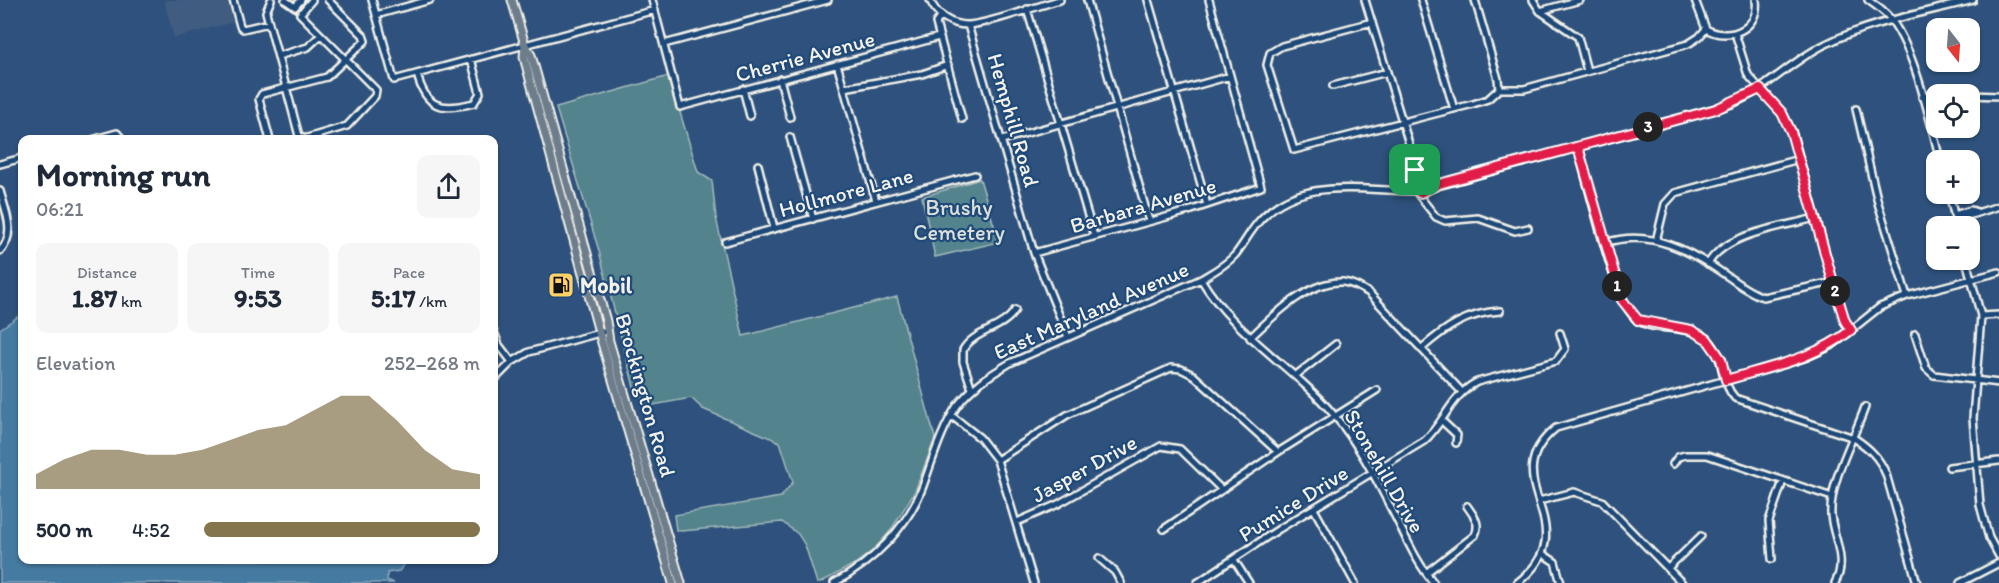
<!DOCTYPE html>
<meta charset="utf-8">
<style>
:root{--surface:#fff;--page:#f6f6f7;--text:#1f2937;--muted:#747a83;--accent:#84754c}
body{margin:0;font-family:Itim,sans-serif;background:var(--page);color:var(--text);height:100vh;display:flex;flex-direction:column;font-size:22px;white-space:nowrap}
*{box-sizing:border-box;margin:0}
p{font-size:20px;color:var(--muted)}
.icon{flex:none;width:33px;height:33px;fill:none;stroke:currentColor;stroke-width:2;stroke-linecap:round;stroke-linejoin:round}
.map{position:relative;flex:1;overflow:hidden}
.details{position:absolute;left:18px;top:135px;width:480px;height:429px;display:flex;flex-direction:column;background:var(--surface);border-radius:12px;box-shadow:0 2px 4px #0004}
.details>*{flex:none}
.needle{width:39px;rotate:163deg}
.controls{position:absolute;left:1926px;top:18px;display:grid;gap:12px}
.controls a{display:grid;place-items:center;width:54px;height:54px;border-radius:12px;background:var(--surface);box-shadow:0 2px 4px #0004;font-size:30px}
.pin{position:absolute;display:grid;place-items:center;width:51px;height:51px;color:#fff;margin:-26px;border-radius:12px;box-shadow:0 3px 9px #0006}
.km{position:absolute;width:30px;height:30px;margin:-15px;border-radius:50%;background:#222;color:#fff;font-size:16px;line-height:30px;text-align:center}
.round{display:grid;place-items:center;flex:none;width:63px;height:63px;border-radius:12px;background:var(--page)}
.head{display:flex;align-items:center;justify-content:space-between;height:102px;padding:0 18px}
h1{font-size:33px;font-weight:800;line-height:45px}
.stats{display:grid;grid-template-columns:repeat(3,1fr);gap:9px;height:102px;padding:6px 18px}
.stats div{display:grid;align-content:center;border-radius:12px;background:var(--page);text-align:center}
.stats b{font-size:26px;font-weight:800}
.stats small{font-size:16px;font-weight:400}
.stats p{font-size:16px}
.chart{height:168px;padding:12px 18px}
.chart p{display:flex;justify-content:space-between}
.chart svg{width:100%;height:108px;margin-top:6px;fill:var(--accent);opacity:.7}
ul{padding:0 18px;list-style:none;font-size:20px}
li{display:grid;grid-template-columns:96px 72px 1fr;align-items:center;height:45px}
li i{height:15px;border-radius:8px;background:var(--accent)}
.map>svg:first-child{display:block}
.built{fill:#405c81}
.green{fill:#53838d;stroke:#a4baba;stroke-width:1.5}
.water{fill:#447aa1;stroke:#8aaabd;stroke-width:1.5}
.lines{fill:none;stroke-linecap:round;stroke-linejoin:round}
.minor-casing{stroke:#f4f1e8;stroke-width:10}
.major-casing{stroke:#f4f1e8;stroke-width:11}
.minor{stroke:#1f4a7a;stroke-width:5}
.major{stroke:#6d7d8c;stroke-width:7}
.route-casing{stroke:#fff;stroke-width:12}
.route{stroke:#e11d48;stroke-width:8}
.labels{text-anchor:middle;stroke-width:4.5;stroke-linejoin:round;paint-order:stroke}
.street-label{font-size:22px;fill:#f4f1e8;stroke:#1f4a7a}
.park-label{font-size:22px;fill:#dce0da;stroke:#1f4a7a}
.poi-label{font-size:22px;font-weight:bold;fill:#f4f1e8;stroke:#1f4a7a;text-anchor:start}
</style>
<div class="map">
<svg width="1999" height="583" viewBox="0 0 1999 583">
<rect width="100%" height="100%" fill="#2e527d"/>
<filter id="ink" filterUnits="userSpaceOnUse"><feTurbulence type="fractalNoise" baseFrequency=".0167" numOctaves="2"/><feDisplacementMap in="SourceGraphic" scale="12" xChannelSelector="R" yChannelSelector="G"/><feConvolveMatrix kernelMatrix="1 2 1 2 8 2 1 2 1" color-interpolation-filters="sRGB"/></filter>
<g filter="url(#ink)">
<path class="built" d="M 164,0 L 228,0 L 233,22 L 174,38 Z"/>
<path class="green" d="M 669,76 L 698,172 L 712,181 L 716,218 L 743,336 L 897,297 L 935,438 L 915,491 L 891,530 L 874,550 L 856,563 L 820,583 L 817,583 L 805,545 L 798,534 L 782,522 L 681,531 L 676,530 L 674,515 L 781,497 L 793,482 L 780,442 L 703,409 L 691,398 L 648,406 L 635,391 L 599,251 L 556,108 Z
M 980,179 L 999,242 L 935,257 L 922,197 Z"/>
<path class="water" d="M 22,314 L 22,560 L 408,560 L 399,571 L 387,573 L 387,580 L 394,583 L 0,583 L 0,329 Z"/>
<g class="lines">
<defs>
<path id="minor" d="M 233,0 L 240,26 L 243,29 L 269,23
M 271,0 L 266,12 L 299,136 L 304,139 L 347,126 L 375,96 L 376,90 L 300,14 L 312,0
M 285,0 L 295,7 L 301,0
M 372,0 L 394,80 L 655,10
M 652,0 L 680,107 L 939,37
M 930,0 C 936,15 951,25 967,25 C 990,24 1036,6 1060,0
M 1087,0 L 1149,221
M 1148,0 L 1207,205
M 1365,0 L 1413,157 L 1415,184
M 1421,0 L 1454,109
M 1533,0 L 1540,11 L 1578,37 L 1587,71
M 1695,0 L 1706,29 C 1729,42 1760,29 1756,0
M 1868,0 C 1876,6 1886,12 1892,21 C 1916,54 1930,121 1940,160
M 1027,9 L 1094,236
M 1540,11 L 1580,0
M 376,15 L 430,0
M 941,16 L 936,23 L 962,119
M 1372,22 L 1282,46 L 1270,53 L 1267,65 L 1294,150 L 1473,104 L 1488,99 L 1499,89 L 1498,79 L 1475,0
M 968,25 L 1034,253 L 1068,337
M 1735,33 L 1748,75 L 1782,113 L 1792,132 L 1833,282 L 1845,321 L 1851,329
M 664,44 L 828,0
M 278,56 L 308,47 L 321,35
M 837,64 L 876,201
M 417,74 C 426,109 442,111 474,103 L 480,93 L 471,59
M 780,79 L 790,117
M 1333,86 L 1387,72
M 844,88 L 922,74 L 948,65
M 743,89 L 750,116
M 1499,89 L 1524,89 L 1688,44 L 1699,37 L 1706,29
M 1970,95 L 1999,96
M 1922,97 L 1936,95
M 1856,109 L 1878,203 L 1907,296
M 790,137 L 813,219
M 92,140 L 117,133 L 123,140
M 270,140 L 259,99 L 262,94 L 327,77 L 365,41 L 363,35 L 328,0
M 1002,140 L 1230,76
M 1578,147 C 1587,180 1614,301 1636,319 C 1657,335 1689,321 1709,341 C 1725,357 1720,382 1735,398 L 1854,438 C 1869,448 1879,457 1886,474 L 1917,583
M 0,164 L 22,158
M 758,165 L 774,228
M1414 188a5 5 0 1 1 10 0a5 5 0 1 1-10 0Z
M 1423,190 L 1732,104 C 1767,89 1792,60 1826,44 C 1869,22 1925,13 1973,0
M 0,191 C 5,210 17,234 0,251
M 1417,193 L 1436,217 L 1445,221 L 1478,218 L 1515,231 L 1528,228
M 1949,194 L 1957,226
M 1954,215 L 1971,210 L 1977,212
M 1955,220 L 1999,206
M 1656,241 L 1665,204 L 1675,193 L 1799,159
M 725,242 L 975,175
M 1605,243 C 1650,228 1691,251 1727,276 C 1739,284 1750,293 1763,297 L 1833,282
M 1034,253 L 1192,210 L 1261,187 L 1209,0
M 1966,260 L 1981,316 L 1973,418 L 1980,505 L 1989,538 L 1999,556
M 1708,264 C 1725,233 1783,227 1815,218
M 1201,279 C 1234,335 1293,366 1334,415 C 1360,445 1379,485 1397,520 C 1408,542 1418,565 1434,583
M 1981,316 L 1999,315
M 494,332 L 499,345 L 512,362
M 1915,334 L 1926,368 L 1934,375 L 1999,383
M 1250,338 C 1273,316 1309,280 1343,282 C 1353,283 1361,288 1369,293 L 1461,391
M 1421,349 C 1446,327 1467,313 1500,311
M 1295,376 L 1336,344
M 494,380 L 512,362 L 529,352 L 603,332
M 972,389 L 963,362 L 963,350 C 974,330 1003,330 1015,310
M 952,416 L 980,438 L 997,460 L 1034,583
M 1442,421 L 1457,435 L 1456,443
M 997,460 L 1067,415 L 1171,368 L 1181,369 L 1193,375 L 1278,452
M 1673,464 L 1678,457 L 1685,455 L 1707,455 L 1832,497
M 1949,467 L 1999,461
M 1539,501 L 1574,492 L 1602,501 L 1682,583
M 1314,509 L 1355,583
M 1017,522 L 1058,504 L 1161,446 L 1180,449 L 1222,490
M 1164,529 L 1278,452 L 1377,390
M 1543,554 L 1555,562 L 1561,583
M 1099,558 L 1115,572 L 1121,583
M 1772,559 L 1769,521 L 1783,481
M 1234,560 L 1249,583
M 1668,568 L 1701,536
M 1426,573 L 1475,535 C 1481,523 1473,515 1467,506
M 834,583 C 872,563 908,527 923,486 C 933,459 941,430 957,406 C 971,387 990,375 1010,363 L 1201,279 C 1213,272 1225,266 1235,255 C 1244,244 1251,229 1262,218 C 1302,176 1363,191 1415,191
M 1197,583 L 1279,529 L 1424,441 C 1445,422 1451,395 1477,382 L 1556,361 L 1565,349 L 1560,333
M 1517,583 C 1591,526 1490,481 1556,428 L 1807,357 L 1831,346 L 1880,307 L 1907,296 L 1999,272
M 1835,583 C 1848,560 1833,538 1831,515 C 1829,482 1854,439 1865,407
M 1960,583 L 1999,563"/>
<path id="major" d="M 512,0 L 525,45 L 531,55 L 606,321 L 609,341 L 681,583
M 525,45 L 524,57 L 531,83 L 602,343 L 673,583"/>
</defs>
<use href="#minor" class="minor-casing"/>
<use href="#major" class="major-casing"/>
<use href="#minor" class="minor"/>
<use href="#major" class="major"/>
</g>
</g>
<g class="lines" filter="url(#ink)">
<defs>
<path id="route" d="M 1415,170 L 1414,188 L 1420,193 L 1439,184 L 1578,147 L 1622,300 L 1638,320 L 1691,330 L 1707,339 L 1721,359 L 1726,380 C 1770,367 1815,359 1851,330 L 1845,321 L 1833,282 L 1791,132 L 1782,113 L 1760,89 L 1716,109 L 1439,184 L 1422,184 L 1415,170"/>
</defs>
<use href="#route" class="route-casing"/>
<use href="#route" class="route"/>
</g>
<defs>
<symbol id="fuel-square" viewBox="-11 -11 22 22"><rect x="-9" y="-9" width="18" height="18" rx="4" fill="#ffd166" stroke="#1f4a7a"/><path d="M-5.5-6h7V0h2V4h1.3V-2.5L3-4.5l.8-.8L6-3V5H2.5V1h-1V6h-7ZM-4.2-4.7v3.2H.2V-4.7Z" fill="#111"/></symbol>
</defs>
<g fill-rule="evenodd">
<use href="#fuel-square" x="546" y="270" width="30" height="30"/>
</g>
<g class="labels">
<g class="street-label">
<text transform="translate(805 56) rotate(-15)" y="8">Cherrie Avenue</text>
<text transform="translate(1014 120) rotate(74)" y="8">Hemphill Road</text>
<text transform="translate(846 192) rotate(-15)" y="8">Hollmore Lane</text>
<text transform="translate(1143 205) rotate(-16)" y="8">Barbara Avenue</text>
<text transform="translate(1091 310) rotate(-24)" y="8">East Maryland Avenue</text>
<text transform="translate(646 395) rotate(74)" y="8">Brockington Road</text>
<text transform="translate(1084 468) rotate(-29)" y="8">Jasper Drive</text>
<text transform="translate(1385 471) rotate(60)" y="8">Stonehill Drive</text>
<text transform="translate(1293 503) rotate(-32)" y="8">Pumice Drive</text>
</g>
<g class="park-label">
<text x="959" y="215">Brushy<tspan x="959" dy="25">Cemetery</tspan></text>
</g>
<g class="poi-label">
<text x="580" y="293">Mobil</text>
</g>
</g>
</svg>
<div class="controls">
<a><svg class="needle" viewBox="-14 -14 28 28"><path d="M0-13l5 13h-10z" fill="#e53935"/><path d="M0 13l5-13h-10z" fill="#747a83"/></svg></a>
<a><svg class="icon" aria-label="locate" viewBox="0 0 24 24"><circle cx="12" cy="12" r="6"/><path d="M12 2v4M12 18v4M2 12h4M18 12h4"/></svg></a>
<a>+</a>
<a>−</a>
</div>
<div class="pin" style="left:1415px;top:170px;background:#1e9e55"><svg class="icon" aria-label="arrive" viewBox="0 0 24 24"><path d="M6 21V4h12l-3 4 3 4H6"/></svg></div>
<b class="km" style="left:1617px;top:286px">1</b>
<b class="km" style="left:1835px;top:291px">2</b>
<b class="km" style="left:1648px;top:127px">3</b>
<section class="details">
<div class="head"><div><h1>Morning run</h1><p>06:21</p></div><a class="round"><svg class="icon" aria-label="share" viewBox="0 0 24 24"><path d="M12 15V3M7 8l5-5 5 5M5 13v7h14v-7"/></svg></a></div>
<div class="stats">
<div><p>Distance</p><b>1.87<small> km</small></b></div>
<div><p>Time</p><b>9:53</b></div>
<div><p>Pace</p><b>5:17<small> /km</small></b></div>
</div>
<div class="chart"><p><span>Elevation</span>252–268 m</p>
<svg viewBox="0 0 160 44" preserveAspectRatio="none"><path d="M0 44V38L10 32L20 28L30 28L40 30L50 30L60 28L70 24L80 20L90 18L100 12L110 6L120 6L130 16L140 28L150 36L160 38V44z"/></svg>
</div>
<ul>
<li><b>500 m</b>4:52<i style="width:100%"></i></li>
</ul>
</section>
</div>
